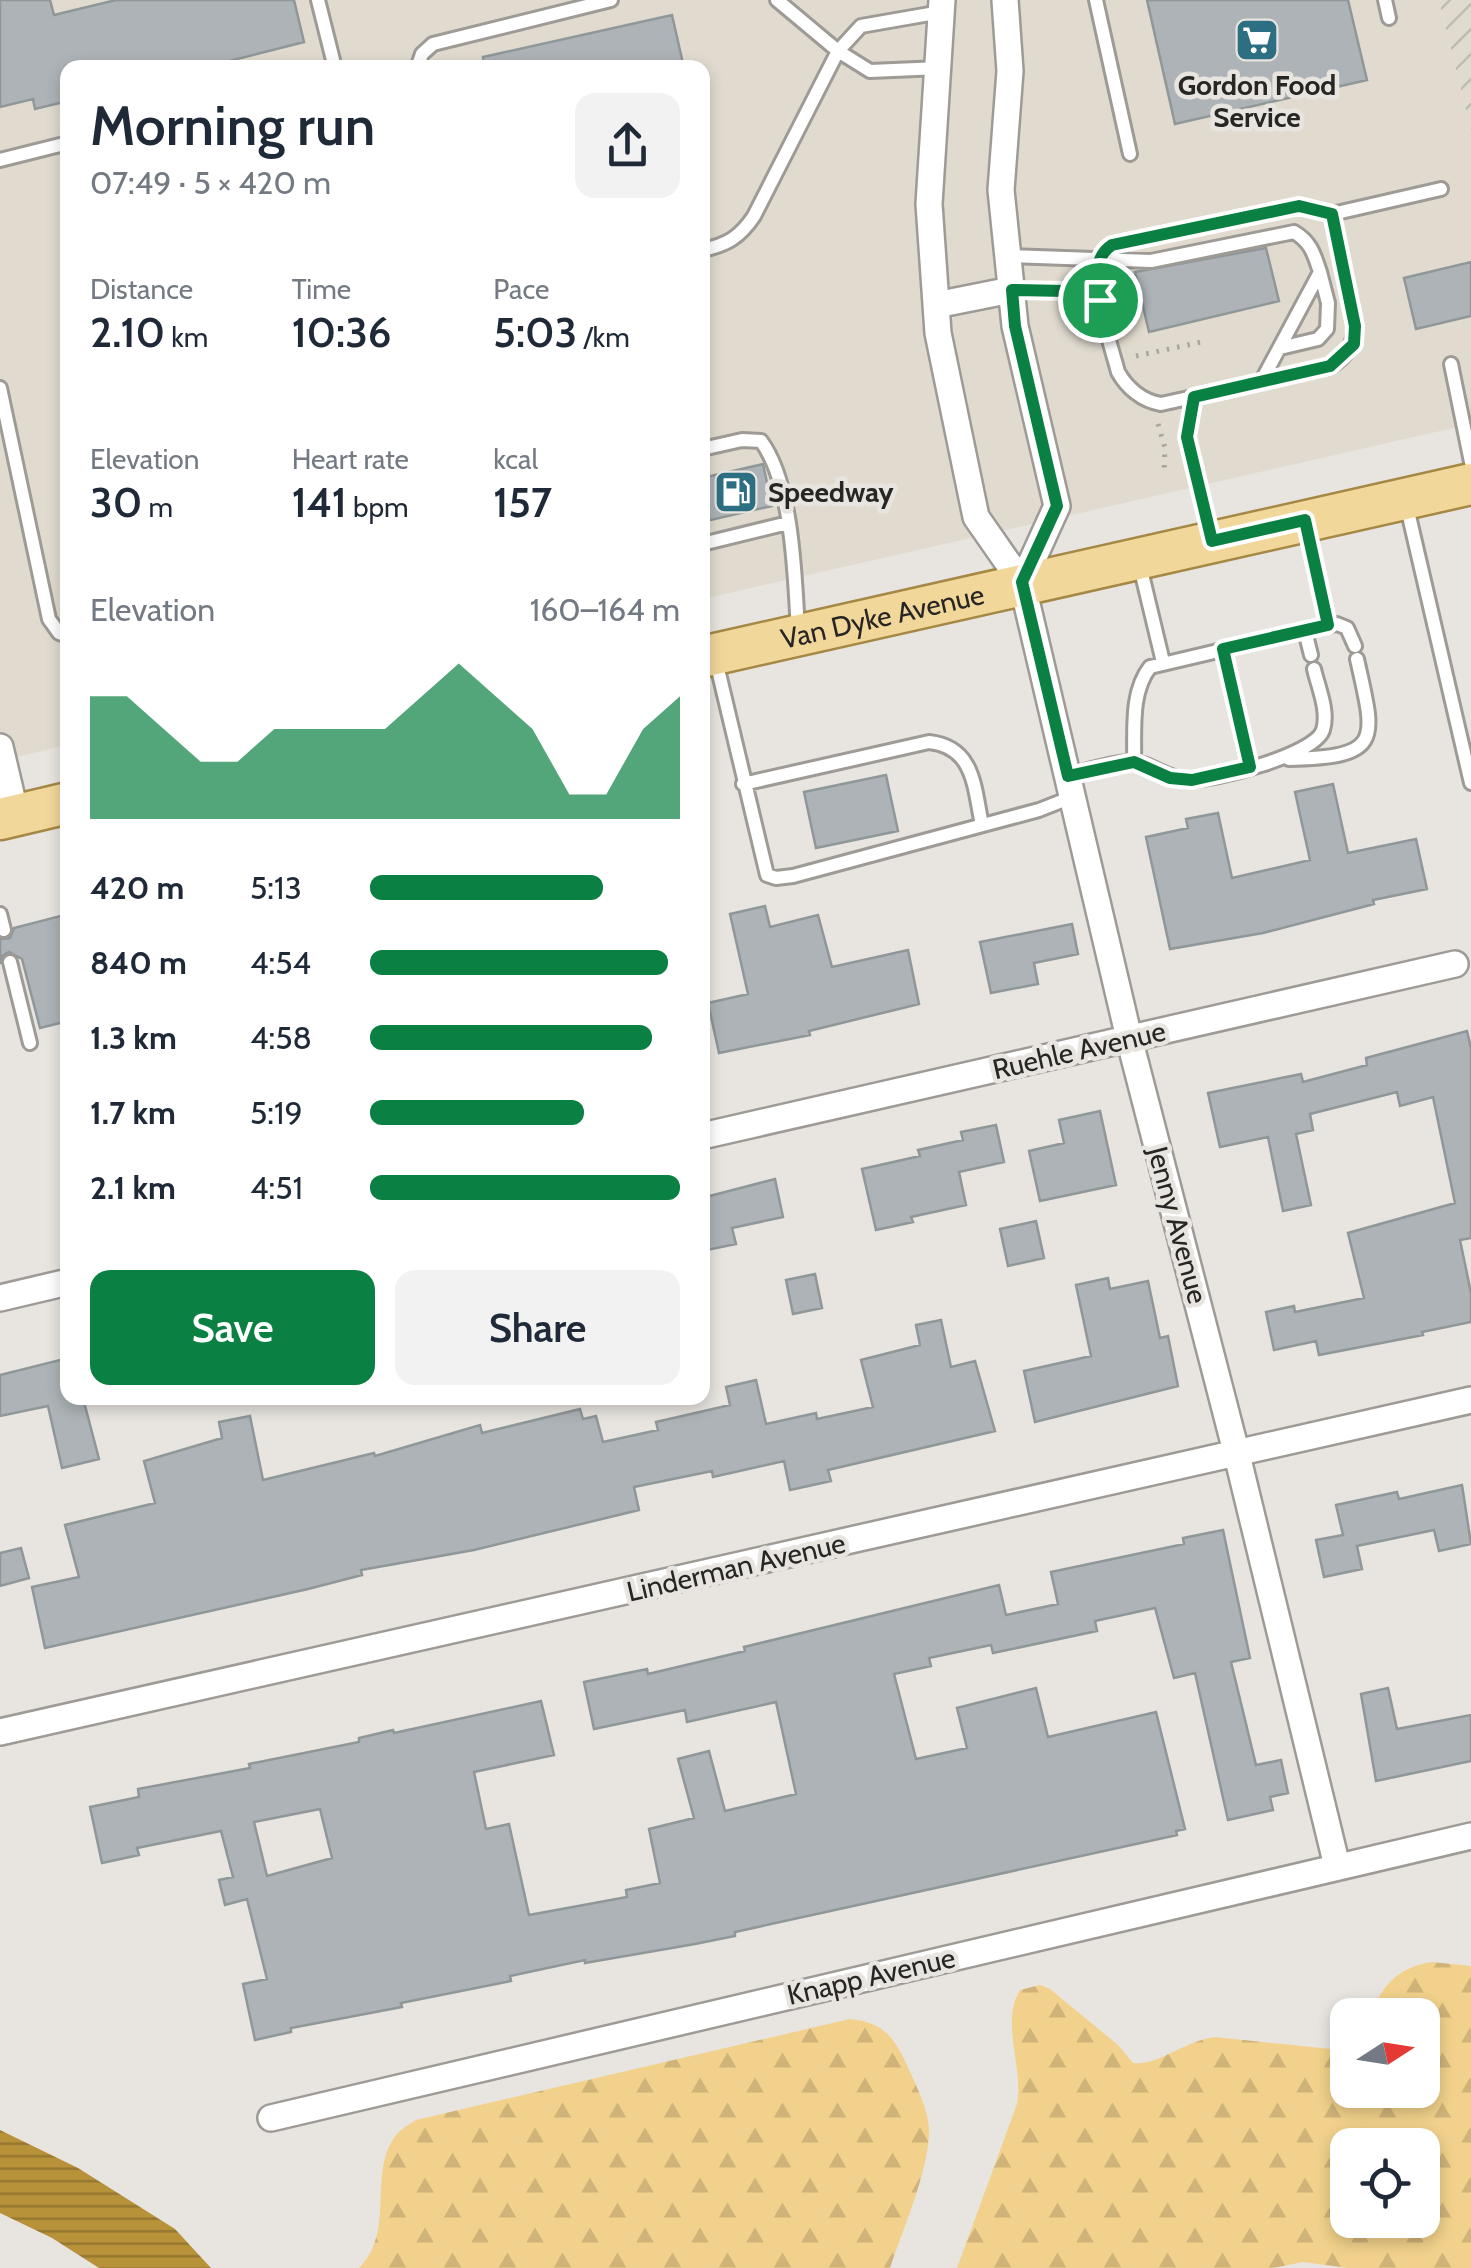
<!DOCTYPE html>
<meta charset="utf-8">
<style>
:root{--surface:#fff;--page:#f2f2f3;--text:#1f2937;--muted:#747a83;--accent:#0b8043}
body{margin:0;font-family:Cabin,sans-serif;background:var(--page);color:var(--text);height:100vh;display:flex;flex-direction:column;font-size:38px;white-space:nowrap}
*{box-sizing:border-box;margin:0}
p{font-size:32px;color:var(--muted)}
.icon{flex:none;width:55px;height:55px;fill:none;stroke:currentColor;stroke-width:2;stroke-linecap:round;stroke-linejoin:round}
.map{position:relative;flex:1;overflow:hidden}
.panel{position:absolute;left:60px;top:60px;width:650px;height:1345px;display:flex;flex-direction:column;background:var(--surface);border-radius:20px;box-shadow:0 5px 15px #0003}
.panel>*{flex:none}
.needle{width:65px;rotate:78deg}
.buttons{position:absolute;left:1330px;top:1998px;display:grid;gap:20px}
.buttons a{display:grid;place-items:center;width:110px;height:110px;border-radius:20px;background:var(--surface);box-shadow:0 5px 15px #0003;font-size:50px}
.pin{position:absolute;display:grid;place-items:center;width:85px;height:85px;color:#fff;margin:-42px;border:5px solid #fff;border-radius:50%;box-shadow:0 2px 10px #0007}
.round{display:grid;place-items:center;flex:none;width:105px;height:105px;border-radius:20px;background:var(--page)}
.head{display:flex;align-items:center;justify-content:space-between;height:170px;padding:0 30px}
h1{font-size:55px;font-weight:600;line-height:75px}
.stats{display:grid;grid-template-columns:repeat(3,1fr);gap:15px;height:170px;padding:10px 30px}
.stats div{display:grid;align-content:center}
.stats b{font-size:42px;font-weight:600}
.stats small{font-size:28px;font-weight:400}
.stats p{font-size:28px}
.chart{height:280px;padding:20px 30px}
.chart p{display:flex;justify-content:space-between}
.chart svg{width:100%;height:180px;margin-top:10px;fill:var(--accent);opacity:.7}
.cta{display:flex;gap:20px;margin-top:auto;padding:20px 30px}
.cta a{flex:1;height:115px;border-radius:20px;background:var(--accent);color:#fff;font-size:40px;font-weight:600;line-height:115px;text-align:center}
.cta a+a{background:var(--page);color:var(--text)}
ul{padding:0 30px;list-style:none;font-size:32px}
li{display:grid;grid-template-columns:160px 120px 1fr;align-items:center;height:75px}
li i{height:25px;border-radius:12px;background:var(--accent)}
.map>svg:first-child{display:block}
.built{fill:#e1dbcf}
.industrial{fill:url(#industrial-furrows)}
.forest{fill:url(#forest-firs);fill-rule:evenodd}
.water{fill:url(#water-rules)}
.building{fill:#adb3b6;stroke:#909799;stroke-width:2.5;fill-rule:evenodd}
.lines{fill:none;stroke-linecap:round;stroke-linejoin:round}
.lane-casing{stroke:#9e9b96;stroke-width:18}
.street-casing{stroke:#9e9b96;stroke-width:30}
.primary-casing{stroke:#a58845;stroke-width:45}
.path{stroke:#a7a5a1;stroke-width:5;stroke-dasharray:2.5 8;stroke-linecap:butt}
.lane{stroke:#fff;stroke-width:12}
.street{stroke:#fff;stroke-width:25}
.primary{stroke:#f2d79a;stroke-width:40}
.route-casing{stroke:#fff;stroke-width:20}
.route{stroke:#0b8043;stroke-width:12}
.labels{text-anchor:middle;stroke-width:9;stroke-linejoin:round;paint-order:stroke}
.poi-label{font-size:28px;font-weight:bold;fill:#272624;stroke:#e8e5e0}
.street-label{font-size:28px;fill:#272624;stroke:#e8e5e0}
</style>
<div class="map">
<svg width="1471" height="2268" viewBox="0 0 1471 2268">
<defs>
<pattern id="industrial-furrows" width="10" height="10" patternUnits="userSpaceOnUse" patternTransform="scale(2.5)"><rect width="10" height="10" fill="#e1dbcf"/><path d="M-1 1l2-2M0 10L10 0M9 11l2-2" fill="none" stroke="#c1bcb2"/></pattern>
<pattern id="forest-firs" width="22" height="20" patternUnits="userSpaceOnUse" patternTransform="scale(2.5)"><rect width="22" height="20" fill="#f1d18b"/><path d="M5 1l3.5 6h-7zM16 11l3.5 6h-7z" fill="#cfb378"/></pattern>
<pattern id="water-rules" width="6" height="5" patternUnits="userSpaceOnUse" patternTransform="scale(2.5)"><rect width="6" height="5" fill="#b89239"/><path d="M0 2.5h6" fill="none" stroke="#967730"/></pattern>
</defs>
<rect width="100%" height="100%" fill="#e8e5e0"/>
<path class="built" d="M 0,0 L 1439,0 L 1471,130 L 1471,424 L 703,599 L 702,68 L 68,68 L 67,745 L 0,761 Z"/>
<path class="industrial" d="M 1439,0 L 1471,0 L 1471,130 Z"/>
<path class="forest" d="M 1432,1962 L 1471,1966 L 1471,2268 L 1348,2268 L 1303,2262 L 1273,2268 L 957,2268 L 1017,2104 C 1024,2068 1000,2022 1020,1990 L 1040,1985 L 1050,1989 L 1118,2045 L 1133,2063 C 1158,2066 1184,2041 1215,2037 L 1341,2050 L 1347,2047 L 1348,2090 L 1422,2090 L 1422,2015 L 1372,2015 C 1381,1984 1400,1967 1432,1962 ZM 1348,2145 L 1422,2145 L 1422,2220 L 1348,2220 Z
M 850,2019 C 881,2022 893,2035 906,2063 C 914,2081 924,2100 928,2120 C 935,2157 902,2231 890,2268 L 359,2268 C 397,2230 366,2172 397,2134 C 401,2129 410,2124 416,2120 Z"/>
<path class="water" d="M 0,2130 L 78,2168 L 175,2229 L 211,2268 L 99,2268 L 52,2238 L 0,2213 Z"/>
<path class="building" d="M 0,0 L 50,0 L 54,15 L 116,0 L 294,0 L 304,42 L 202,68 L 68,68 L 68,101 L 35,109 L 33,99 L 0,107 Z
M 1147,0 L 1348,0 L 1367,80 L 1175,124 Z
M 672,15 L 684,68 L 484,68 L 483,57 Z
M 1266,248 L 1279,301 L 1149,332 L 1135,272 Z
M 1471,262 L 1471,316 L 1416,329 L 1404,278 Z
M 763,464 L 772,506 L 702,522 L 702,478 Z
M 886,775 L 898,831 L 816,848 L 804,792 Z
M 1333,784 L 1348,853 L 1416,839 L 1427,889 L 1373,900 L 1374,904 L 1263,933 L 1170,949 L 1146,837 L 1188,828 L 1186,819 L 1218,813 L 1232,878 L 1310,860 L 1295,792 Z
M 765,906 L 770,927 L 818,915 L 832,967 L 908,950 L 919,1004 L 809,1031 L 810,1035 L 719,1053 L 708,1003 L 748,994 L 730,914 Z
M 68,914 L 68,1021 L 40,1028 L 22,959 L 9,952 L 2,956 L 0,964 L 0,939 L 10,938 L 14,928 Z
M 1072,924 L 1078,954 L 1034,963 L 1038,984 L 991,993 L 980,942 Z
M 1467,1031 L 1471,1048 L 1471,1238 L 1460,1240 L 1471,1293 L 1471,1322 L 1422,1332 L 1423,1335 L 1319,1355 L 1316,1341 L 1274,1350 L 1266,1312 L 1294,1306 L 1295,1312 L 1364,1298 L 1348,1233 L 1455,1203 L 1433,1097 L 1400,1106 L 1397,1092 L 1310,1114 L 1313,1130 L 1296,1134 L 1311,1205 L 1283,1211 L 1268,1137 L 1220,1147 L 1208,1093 L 1301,1074 L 1303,1082 L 1367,1065 L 1366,1058 Z
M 1100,1111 L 1116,1185 L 1040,1201 L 1029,1151 L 1064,1143 L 1059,1120 Z
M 996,1125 L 1004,1162 L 959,1172 L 966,1205 L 911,1217 L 913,1222 L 876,1230 L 862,1169 L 920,1156 L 918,1150 L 963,1140 L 961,1132 Z
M 775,1179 L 783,1217 L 732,1228 L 736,1244 L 702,1251 L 702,1198 Z
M 1036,1221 L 1044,1258 L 1008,1266 L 1000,1229 Z
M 815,1274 L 822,1308 L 793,1314 L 786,1280 Z
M 1108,1278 L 1110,1289 L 1148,1281 L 1160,1338 L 1168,1336 L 1178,1386 L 1035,1422 L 1024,1371 L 1091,1356 L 1076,1285 Z
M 941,1320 L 951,1367 L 975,1361 L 995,1431 L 828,1470 L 831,1481 L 790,1490 L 784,1461 L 713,1477 L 712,1471 L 634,1487 L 639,1510 L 474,1550 L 361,1570 L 362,1575 L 308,1589 L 45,1648 L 32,1587 L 79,1577 L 65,1525 L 155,1503 L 144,1461 L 222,1438 L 219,1422 L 250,1416 L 263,1480 L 374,1453 L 375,1456 L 480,1425 L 482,1433 L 580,1409 L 583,1419 L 596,1416 L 603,1442 L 658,1430 L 656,1422 L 730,1405 L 726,1387 L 756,1380 L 766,1424 L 816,1413 L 817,1419 L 873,1407 L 861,1360 L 920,1345 L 916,1325 Z
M 68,1358 L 68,1398 L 83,1398 L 99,1459 L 62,1468 L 48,1406 L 0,1416 L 0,1375 Z
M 1462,1485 L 1471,1544 L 1439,1551 L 1434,1530 L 1357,1546 L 1362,1569 L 1324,1577 L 1316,1540 L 1343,1535 L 1336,1505 L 1397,1492 L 1399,1499 Z
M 1223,1530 L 1250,1658 L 1231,1662 L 1256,1765 L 1281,1760 L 1288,1793 L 1270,1797 L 1273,1810 L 1228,1820 L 1195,1673 L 1174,1678 L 1155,1608 L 1095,1621 L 1097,1631 L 993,1653 L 991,1645 L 929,1658 L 931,1666 L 894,1674 L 916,1759 L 967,1748 L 957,1708 L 1036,1688 L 1048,1737 L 1156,1712 L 1185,1829 L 1176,1831 L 1177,1835 L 735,1932 L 735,1936 L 695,1944 L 585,1963 L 585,1960 L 510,1976 L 511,1981 L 401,2003 L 402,2007 L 291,2028 L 291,2032 L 255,2040 L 243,1984 L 267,1979 L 247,1899 L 225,1905 L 219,1880 L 233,1877 L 221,1831 L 137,1848 L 139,1855 L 102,1863 L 90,1807 L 139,1797 L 138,1789 L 250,1768 L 249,1764 L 359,1742 L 359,1738 L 393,1730 L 394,1733 L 541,1701 L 554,1755 L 474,1772 L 486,1829 L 509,1824 L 529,1915 L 627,1897 L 626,1890 L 660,1883 L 649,1829 L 694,1818 L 678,1759 L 709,1751 L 725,1811 L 796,1794 L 776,1702 L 687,1722 L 685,1710 L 594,1729 L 584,1682 L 647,1669 L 648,1674 L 745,1651 L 744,1647 L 999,1585 L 1006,1615 L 1058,1604 L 1051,1572 L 1184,1544 L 1183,1538 ZM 320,1809 L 332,1858 L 267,1876 L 254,1822 Z
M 21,1548 L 29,1578 L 0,1586 L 0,1553 Z
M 1388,1688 L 1397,1729 L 1471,1715 L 1471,1761 L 1376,1781 L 1361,1694 Z"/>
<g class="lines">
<defs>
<path id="lane" d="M 318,0 L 335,68
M 1096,0 L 1130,154
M 1385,0 L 1389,18
M 417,68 L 422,54 L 433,44 L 611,0
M 940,68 L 870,71 L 838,51 L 861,26 L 941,12
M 0,160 L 68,143
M 1299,206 L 1332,214 L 1355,326 C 1353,345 1348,356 1330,367 L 1161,404 C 1142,401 1127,388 1118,372 C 1110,341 1082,266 1112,245 Z
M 1332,214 L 1441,189
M 702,250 C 727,245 740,237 754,216 L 838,51 L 777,0
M 1008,256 L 1151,261 L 1294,232 C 1311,242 1314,254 1320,272 L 1261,382
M 1011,290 L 1066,291 L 1100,300
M 1280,348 L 1318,339 L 1327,329 L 1328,303 L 1320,272
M 1451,364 L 1471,462
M 0,388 L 49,619 L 59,633 L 68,636
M 1193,397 L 1187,437 L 1211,539
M 702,449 L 742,440 L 761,441 C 793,484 795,579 798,632
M 1406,503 L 1471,783
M 702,544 L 788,523
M 1139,562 L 1163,662
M 1328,625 L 1337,624 L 1347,628 L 1355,646
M 1305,631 L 1311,655
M 1223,649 L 1249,767
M 716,661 L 767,875 L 776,878 L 793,876 L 1039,810 L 1072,797
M 1289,759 C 1384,757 1375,740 1357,659
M 1134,762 C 1135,730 1130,693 1150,667 L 1328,625 L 1306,526
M 1067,776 C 1087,771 1108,763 1129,762 C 1149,761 1166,779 1188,780 C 1213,781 1315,755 1323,730 C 1329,711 1318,687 1314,669
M 743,784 L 929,742 C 975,747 974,788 982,825
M 0,914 L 4,930
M 10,962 L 30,1043"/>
<path id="street" d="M 942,0 L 929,204 L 938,333 L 976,517 L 1022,583 L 1129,1038 L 1237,1455 L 1337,1866
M 1005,0 L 1010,71 L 1001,190 L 1015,326 L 1057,506 L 1022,583
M 936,305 L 1011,290
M 0,747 L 16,815
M 702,1136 L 1455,964
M 0,1298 L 68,1282
M 0,1732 L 1471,1400
M 271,2118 L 1471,1836"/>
<g id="primary">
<path id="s1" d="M 702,657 L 1471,484"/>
<path d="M 0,819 L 68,803"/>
</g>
</defs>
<use href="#lane" class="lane-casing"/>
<use href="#street" class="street-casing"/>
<use href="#primary" class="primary-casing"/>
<path class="path" d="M 1136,356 L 1206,341
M 1158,424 L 1165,448 L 1164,474"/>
<use href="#lane" class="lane"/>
<use href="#street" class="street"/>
<use href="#primary" class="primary"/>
</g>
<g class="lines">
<defs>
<path id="route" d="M 1299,206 L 1332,214 L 1355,326 L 1354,344 L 1330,366 L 1194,397 L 1187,437 L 1212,541 L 1305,520 L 1328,625 L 1223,649 L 1250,767 L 1192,780 L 1170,778 L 1134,762 L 1068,776 L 1022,582 L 1057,506 L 1015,326 L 1012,290 L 1066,291 L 1100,300 C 1099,279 1092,258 1112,245 Z"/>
</defs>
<use href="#route" class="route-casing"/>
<use href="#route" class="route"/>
</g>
<defs>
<symbol id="supermarket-square" viewBox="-11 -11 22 22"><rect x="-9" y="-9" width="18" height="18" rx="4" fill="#2d6f82" stroke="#e8e5e0"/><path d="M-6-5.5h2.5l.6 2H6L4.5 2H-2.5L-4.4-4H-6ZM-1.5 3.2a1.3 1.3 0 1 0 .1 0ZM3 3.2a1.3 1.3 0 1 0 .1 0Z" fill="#fff"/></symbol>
<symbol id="fuel-square" viewBox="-11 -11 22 22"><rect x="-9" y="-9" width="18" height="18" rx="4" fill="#2d6f82" stroke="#e8e5e0"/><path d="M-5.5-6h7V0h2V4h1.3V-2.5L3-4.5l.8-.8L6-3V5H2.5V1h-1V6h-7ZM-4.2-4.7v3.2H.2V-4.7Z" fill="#fff"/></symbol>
</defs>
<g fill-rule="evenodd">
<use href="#supermarket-square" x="1232" y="15" width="50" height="50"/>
<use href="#fuel-square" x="711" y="467" width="50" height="50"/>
</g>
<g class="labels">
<g class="poi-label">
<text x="1257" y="95">Gordon Food<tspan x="1257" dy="32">Service</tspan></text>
<text x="768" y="502" text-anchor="start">Speedway</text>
</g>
<g class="street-label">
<text dy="10" stroke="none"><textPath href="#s1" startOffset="185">Van Dyke Avenue</textPath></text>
<text transform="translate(1079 1050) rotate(-13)" y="10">Ruehle Avenue</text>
<text transform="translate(1178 1225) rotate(75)" y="10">Jenny Avenue</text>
<text transform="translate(736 1567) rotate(-13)" y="10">Linderman Avenue</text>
<text transform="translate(871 1976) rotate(-13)" y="10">Knapp Avenue</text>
</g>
</g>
</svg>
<div class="buttons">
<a><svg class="needle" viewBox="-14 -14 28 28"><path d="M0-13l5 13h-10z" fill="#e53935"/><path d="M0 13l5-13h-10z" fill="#747a83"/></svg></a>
<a><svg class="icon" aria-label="locate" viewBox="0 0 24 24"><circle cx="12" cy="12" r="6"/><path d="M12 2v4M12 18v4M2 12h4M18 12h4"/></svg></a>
</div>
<div class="pin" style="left:1100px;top:300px;background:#1e9e55"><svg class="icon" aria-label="arrive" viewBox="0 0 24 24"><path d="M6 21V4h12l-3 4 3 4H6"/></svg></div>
<section class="panel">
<div class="head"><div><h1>Morning run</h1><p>07:49 · 5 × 420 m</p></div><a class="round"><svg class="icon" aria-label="share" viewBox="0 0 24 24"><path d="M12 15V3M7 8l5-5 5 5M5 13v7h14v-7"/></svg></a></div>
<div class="stats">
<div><p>Distance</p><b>2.10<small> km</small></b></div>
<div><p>Time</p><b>10:36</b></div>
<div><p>Pace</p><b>5:03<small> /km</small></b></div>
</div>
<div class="stats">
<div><p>Elevation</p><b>30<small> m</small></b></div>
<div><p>Heart rate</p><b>141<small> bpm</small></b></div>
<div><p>kcal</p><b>157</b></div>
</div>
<div class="chart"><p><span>Elevation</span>160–164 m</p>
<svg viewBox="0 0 160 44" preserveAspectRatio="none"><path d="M0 44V14L10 14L20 22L30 30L40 30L50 22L60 22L70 22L80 22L90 14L100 6L110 14L120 22L130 38L140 38L150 22L160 14V44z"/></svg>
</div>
<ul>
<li><b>420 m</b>5:13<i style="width:75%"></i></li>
<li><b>840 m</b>4:54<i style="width:96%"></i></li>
<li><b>1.3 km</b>4:58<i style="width:91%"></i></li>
<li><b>1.7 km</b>5:19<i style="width:69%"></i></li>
<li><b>2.1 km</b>4:51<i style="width:100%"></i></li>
</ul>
<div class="cta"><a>Save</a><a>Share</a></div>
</section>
</div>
